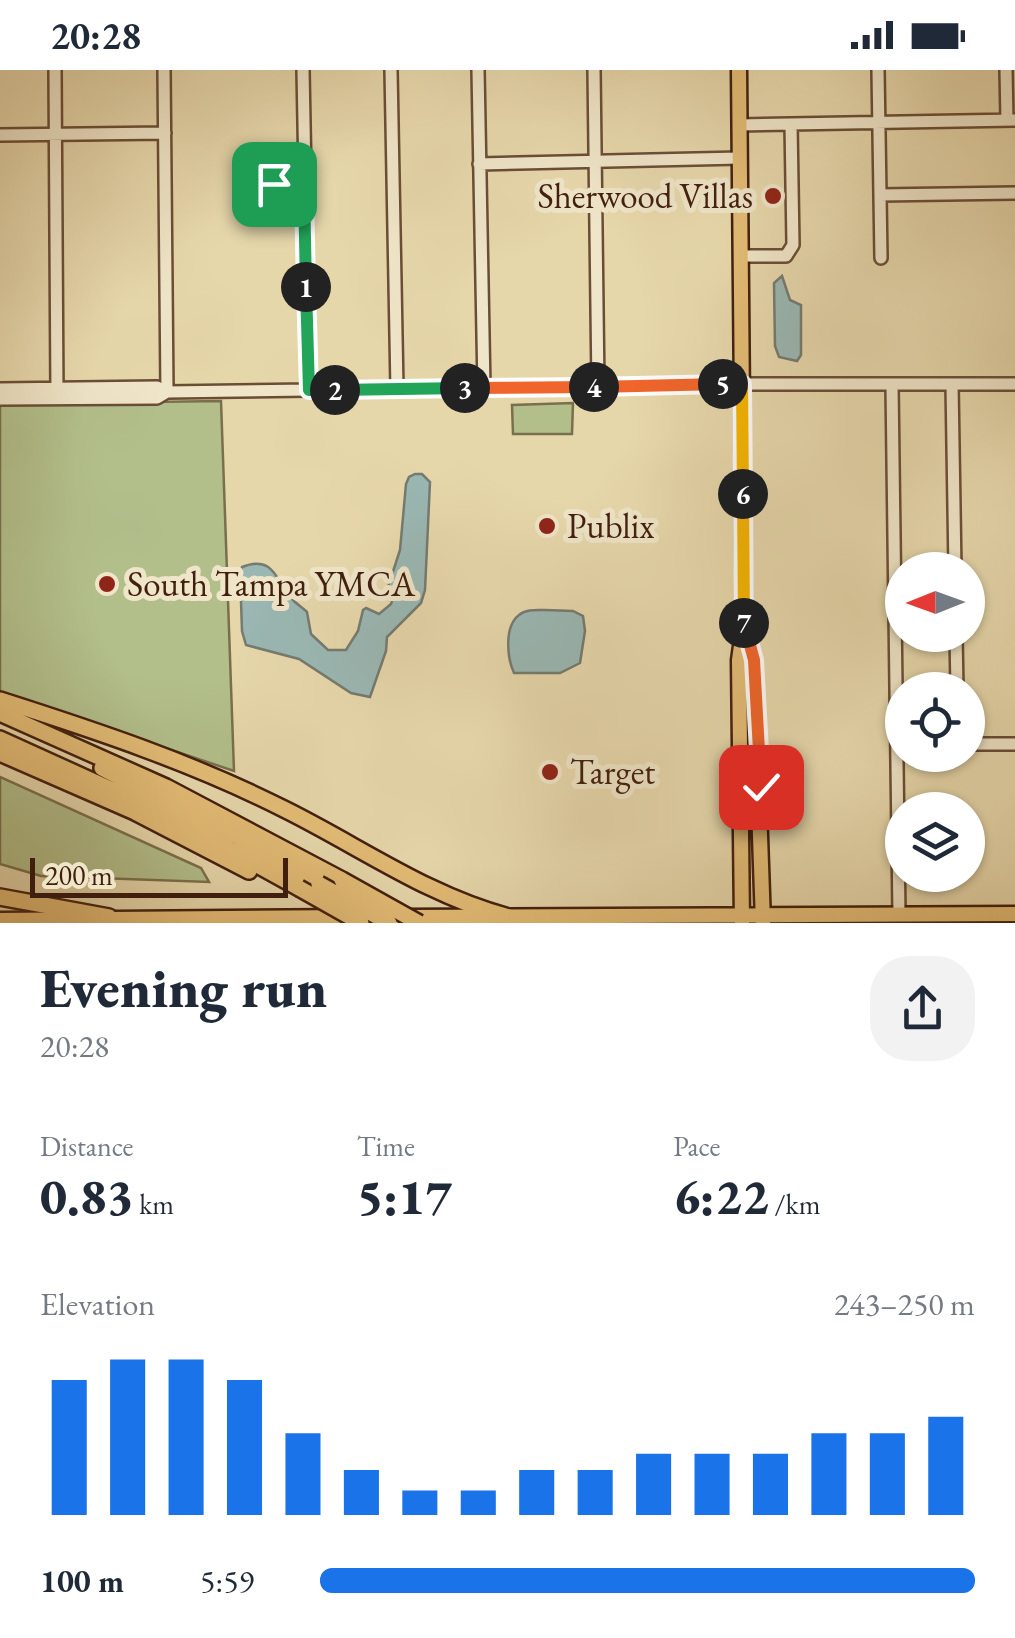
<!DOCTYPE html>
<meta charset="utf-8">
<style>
:root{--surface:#fff;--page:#f2f2f3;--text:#1f2937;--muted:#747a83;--accent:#1a73e8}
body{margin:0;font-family:"EB Garamond",serif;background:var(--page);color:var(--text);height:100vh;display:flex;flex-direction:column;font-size:38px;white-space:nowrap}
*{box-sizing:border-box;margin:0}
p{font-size:32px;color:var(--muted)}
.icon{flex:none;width:55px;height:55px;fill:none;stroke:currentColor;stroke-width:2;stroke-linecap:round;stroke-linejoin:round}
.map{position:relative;height:853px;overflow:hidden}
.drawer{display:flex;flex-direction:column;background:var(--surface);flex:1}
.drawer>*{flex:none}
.needle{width:65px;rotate:269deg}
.buttons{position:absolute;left:885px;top:482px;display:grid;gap:20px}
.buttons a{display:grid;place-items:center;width:100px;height:100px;border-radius:50%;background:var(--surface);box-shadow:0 2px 8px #0004;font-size:50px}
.scale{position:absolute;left:30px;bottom:25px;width:258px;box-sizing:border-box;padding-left:10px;border:5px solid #411f0e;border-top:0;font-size:28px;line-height:35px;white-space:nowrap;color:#411f0e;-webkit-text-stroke:8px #efe5c8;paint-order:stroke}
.pin{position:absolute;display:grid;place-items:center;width:85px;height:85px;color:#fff;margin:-42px;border-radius:20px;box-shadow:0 5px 15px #0006}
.km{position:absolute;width:50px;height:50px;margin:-25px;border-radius:50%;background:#222;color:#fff;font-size:28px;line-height:50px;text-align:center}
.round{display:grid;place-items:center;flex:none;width:105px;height:105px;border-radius:40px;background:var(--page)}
.summary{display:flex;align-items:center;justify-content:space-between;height:170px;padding:0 40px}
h1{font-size:55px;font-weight:800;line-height:75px}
.figures{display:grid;grid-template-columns:repeat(3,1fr);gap:15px;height:170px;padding:10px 40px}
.figures div{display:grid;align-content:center}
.figures b{font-size:50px;font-weight:800}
.figures small{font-size:28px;font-weight:400}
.figures p{font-size:28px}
.chart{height:280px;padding:20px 40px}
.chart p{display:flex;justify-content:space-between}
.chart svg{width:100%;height:180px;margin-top:10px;stroke:var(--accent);stroke-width:6}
ul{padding:0 40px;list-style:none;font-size:32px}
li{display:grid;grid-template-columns:160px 120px 1fr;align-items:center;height:75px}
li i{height:25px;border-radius:12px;background:var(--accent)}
.status{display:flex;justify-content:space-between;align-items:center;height:70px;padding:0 50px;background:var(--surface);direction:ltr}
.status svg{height:28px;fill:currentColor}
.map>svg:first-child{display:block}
.green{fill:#b2bf8b;stroke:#7a6f4c;stroke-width:2.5}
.water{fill:#9ab7b3;stroke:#767a71;stroke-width:2.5}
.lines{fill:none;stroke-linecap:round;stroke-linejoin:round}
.minor-casing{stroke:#6a4d35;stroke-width:16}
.major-casing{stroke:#411f0e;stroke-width:19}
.highway-casing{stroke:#411f0e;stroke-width:20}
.minor{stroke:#efe5c8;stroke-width:11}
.major{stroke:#e3bc76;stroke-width:14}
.highway{stroke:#e3bc76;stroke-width:15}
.highway-bridge-casing{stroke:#411f0e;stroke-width:20;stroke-linecap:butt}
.highway-bridge{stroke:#e3bc76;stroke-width:15}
.split-1-casing{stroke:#fff;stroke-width:20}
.split-2-casing{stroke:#fff;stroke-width:20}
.split-3-casing{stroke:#fff;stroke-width:20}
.split-4-casing{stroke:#fff;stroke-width:20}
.split-5-casing{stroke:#fff;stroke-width:20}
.split-6-casing{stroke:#fff;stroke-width:20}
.split-7-casing{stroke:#fff;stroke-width:20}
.split-8-casing{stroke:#fff;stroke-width:20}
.split-9-casing{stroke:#fff;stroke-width:20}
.split-1{stroke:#22a559;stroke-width:12}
.split-2{stroke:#22a559;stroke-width:12}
.split-3{stroke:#22a559;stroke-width:12}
.split-4{stroke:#f0652b;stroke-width:12}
.split-5{stroke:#f0652b;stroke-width:12}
.split-6{stroke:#f5b400;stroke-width:12}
.split-7{stroke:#f5b400;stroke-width:12}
.split-8{stroke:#f0652b;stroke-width:12}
.split-9{stroke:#f5b400;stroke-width:12}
.poi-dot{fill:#8f2418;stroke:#efe5c8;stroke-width:4}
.labels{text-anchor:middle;stroke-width:10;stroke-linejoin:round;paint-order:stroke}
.poi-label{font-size:35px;fill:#411f0e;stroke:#efe5c8;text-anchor:start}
</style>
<div class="status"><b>20:28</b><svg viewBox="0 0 49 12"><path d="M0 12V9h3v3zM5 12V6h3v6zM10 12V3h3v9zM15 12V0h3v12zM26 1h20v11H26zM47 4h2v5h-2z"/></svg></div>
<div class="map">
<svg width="1015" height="853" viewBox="0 0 1015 853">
<rect width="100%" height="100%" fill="#e6d7ab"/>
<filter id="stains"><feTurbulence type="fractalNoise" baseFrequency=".002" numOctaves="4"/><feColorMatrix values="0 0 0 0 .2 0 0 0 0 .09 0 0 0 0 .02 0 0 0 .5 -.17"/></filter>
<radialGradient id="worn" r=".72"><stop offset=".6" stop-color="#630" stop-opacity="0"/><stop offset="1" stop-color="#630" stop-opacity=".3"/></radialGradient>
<path class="green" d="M 221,331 L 234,701 L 0,622 L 0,334 Z
M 573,333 L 572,364 L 513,364 L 512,335 Z
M 0,707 L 201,798 L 209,812 L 41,806 L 0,794 Z"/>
<path class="water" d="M 782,206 L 790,230 L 801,235 L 801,285 L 797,291 L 779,287 L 775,276 L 774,213 Z
M 415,404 L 422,404 L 430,412 L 425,520 L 421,533 L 387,567 L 386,581 L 370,627 L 351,623 L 299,589 L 246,575 L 242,561 L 240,502 L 242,497 C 277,483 277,517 294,531 C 298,535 303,538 307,542 L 311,564 L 328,580 L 346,580 L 358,561 L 363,540 L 366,538 L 379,544 L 391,534 L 394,524 L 388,517 L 400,480 L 406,414 L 409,407 Z
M 545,540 L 573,541 L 583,546 L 585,561 L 580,593 L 560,603 L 514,603 C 507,588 504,556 519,545 C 526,539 536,540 545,540 Z"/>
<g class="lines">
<defs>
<path id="minor" d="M 55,0 L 57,328
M 164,0 L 167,322
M 303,0 L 309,320
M 391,0 L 397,319
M 478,0 L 484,318
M 594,0 L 598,317
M 878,0 L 881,188
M 1006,0 L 1007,50
M 739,55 L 1015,50
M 0,65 L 165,63
M 479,94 L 740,88
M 303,95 L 281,96 L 274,103 L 274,114 L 281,120 L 304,119
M 880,125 L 1015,123
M 741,186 L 786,186 L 793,175 L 791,54
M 952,314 L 955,500
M 892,315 L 899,845
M 0,319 L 157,317 L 167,322 L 742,314 L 1015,314
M 0,329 L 157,328 L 167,322
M 956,565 L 957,620
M 968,674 L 1015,674"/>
<path id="major" d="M 739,0 L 744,555 L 739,590 L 742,852
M 746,561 L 754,591 L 763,853
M 406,847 L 1015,844
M 0,850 L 354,847"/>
<path id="highway" d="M 0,630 C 97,661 193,693 284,739 C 359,776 428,826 509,847
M 0,643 L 166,717 L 342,810
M 0,669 L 165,744 L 299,818
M 0,683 L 135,742 L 249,801
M 102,698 L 236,766 L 319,814
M 0,827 L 109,847"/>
</defs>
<use href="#minor" class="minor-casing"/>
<use href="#major" class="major-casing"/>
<use href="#highway" class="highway-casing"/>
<use href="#minor" class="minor"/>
<use href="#major" class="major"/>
<use href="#highway" class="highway"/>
<defs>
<path id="highway-bridge" d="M 342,810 L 419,853
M 319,814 L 389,853
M 299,818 L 361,853"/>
</defs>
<use href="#highway-bridge" class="highway-bridge-casing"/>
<use href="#highway-bridge" class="highway-bridge"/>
</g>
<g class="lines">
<defs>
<path id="split-1" d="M 274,114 L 281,120 L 304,120 L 306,217"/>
<path id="split-2" d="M 306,217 L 309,320 L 335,320"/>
<path id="split-3" d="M 335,320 L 465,318"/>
<path id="split-4" d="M 465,318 L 594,317"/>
<path id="split-5" d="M 594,317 L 723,314"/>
<path id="split-6" d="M 723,314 L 742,314 L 743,424"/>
<path id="split-7" d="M 743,424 L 744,553"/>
<path id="split-8" d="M 744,553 L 754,590 L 759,681"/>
<path id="split-9" d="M 759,681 L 761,717"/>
</defs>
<use href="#split-1" class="split-1-casing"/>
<use href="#split-2" class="split-2-casing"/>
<use href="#split-3" class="split-3-casing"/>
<use href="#split-4" class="split-4-casing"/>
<use href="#split-5" class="split-5-casing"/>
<use href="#split-6" class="split-6-casing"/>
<use href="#split-7" class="split-7-casing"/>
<use href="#split-8" class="split-8-casing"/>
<use href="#split-9" class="split-9-casing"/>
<use href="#split-1" class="split-1"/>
<use href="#split-2" class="split-2"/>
<use href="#split-3" class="split-3"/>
<use href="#split-4" class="split-4"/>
<use href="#split-5" class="split-5"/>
<use href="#split-6" class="split-6"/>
<use href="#split-7" class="split-7"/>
<use href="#split-8" class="split-8"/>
<use href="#split-9" class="split-9"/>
</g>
<g class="poi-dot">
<circle cx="773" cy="126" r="10"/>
<circle cx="547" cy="456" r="10"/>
<circle cx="107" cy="514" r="10"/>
<circle cx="550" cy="702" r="10"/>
</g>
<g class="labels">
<g class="poi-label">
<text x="753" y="138" text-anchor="end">Sherwood Villas</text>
<text x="567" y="468">Publix</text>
<text x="127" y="526">South Tampa YMCA</text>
<text x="570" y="714">Target</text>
</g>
</g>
<rect width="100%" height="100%" filter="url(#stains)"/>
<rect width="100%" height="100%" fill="url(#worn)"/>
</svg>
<div class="buttons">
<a><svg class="needle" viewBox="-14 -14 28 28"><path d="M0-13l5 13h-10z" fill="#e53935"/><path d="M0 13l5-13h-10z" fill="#747a83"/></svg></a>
<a><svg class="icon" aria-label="locate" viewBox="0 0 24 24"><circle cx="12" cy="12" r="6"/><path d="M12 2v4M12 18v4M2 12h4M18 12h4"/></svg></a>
<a><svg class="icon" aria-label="layers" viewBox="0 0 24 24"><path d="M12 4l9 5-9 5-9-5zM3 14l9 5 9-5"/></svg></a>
</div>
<div class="scale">200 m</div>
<div class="pin" style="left:274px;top:114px;background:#1e9e55"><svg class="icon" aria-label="arrive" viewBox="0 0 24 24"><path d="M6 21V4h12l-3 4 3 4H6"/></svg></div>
<div class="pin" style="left:761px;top:717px;background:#d93025"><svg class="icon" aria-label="check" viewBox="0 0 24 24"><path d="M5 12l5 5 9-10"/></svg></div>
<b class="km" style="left:306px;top:217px">1</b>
<b class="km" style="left:335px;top:320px">2</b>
<b class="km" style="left:465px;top:318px">3</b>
<b class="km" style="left:594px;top:317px">4</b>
<b class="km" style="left:723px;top:314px">5</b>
<b class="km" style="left:743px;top:424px">6</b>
<b class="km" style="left:744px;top:553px">7</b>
</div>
<section class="drawer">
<div class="summary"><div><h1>Evening run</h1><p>20:28</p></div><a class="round"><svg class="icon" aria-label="share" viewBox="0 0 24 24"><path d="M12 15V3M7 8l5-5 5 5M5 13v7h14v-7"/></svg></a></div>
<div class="figures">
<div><p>Distance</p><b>0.83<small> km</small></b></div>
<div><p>Time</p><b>5:17</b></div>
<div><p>Pace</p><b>6:22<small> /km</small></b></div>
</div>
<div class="chart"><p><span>Elevation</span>243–250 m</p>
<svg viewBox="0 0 160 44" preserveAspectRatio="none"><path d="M5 44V11M15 44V6M25 44V6M35 44V11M45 44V24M55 44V33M65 44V38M75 44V38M85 44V33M95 44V33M105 44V29M115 44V29M125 44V29M135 44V24M145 44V24M155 44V20"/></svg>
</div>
<ul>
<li><b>100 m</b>5:59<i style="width:100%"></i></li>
</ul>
</section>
